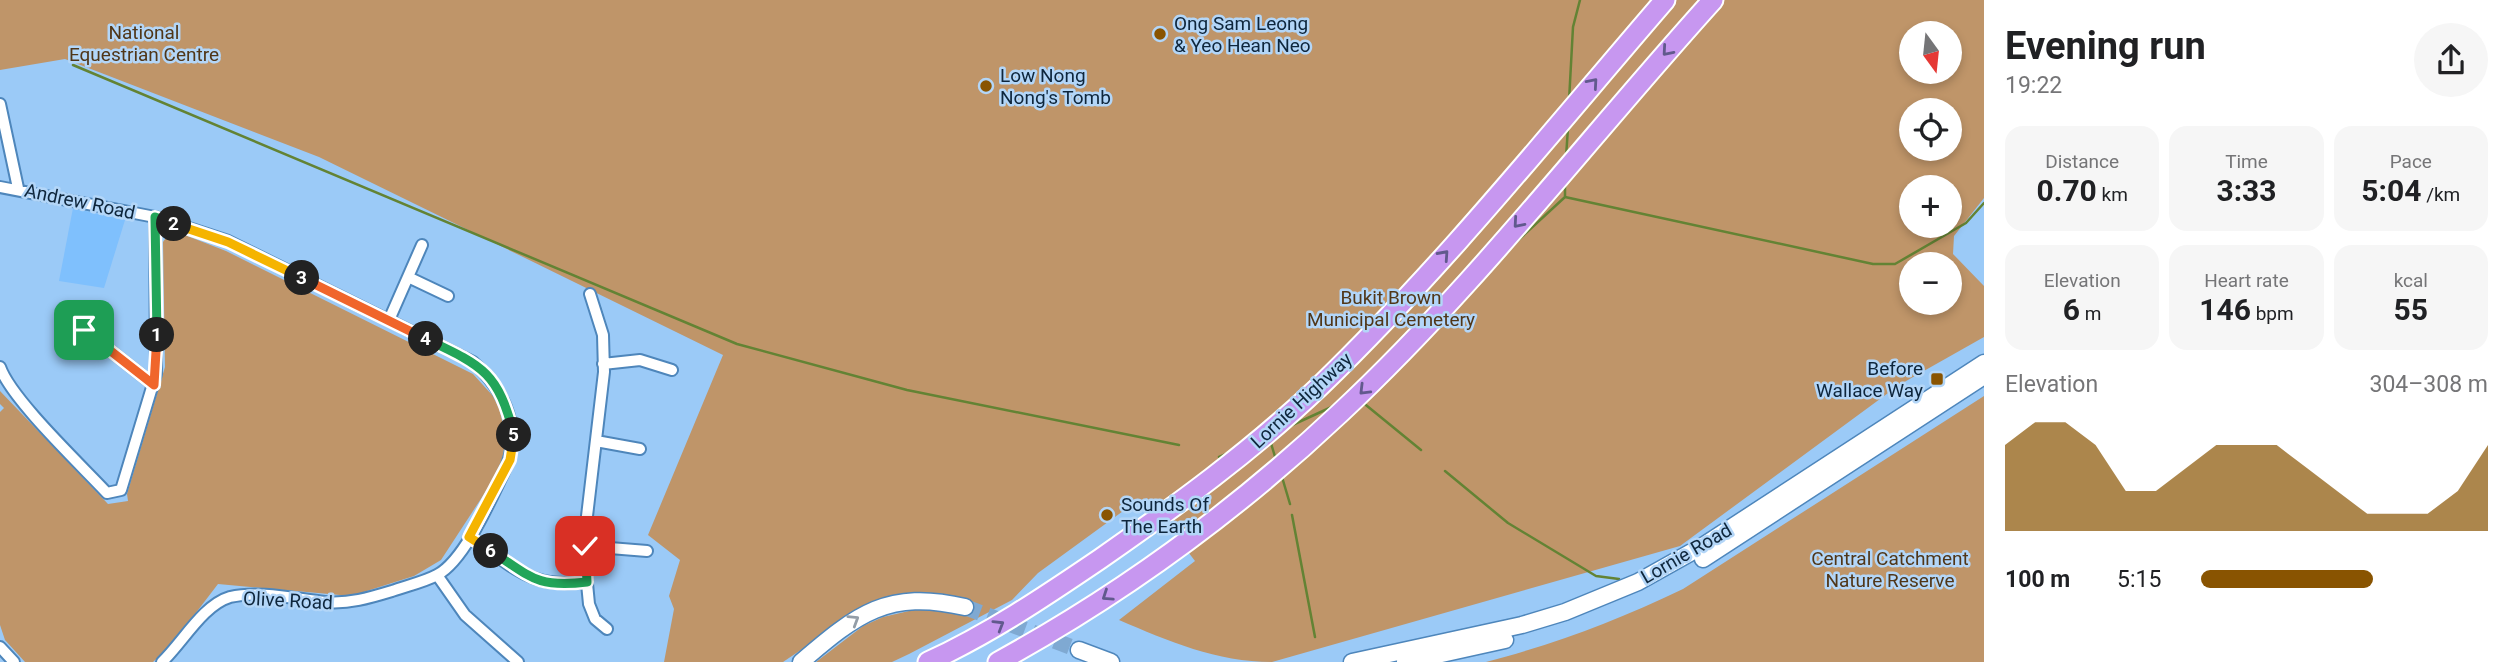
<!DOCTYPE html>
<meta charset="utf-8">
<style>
:root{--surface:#fff;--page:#f6f6f6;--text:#202124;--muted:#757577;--accent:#895401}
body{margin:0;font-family:Roboto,sans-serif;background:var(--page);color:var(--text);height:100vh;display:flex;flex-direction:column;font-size:26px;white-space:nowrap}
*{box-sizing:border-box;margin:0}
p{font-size:23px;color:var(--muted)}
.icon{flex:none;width:38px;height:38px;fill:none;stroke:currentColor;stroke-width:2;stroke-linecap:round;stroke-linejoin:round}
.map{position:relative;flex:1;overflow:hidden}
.panel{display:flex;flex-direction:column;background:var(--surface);width:525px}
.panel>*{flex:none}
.needle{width:46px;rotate:165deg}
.fabs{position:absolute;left:1899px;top:21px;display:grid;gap:14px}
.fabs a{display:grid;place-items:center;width:63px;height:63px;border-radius:50%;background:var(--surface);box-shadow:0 4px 10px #0003;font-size:35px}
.pin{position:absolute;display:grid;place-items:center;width:60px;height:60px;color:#fff;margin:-30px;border-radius:14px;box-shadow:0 4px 10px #0006}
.km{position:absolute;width:35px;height:35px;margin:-18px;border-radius:50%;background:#222;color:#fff;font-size:19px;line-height:35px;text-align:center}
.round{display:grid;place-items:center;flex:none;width:74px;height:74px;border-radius:37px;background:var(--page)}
.summary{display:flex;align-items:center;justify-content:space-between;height:119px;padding:0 21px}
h1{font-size:38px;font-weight:700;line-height:52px}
.metrics{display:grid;grid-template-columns:repeat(3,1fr);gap:10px;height:119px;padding:7px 21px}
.metrics div{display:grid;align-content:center;border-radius:18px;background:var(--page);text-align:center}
.metrics b{font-size:30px;font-weight:700}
.metrics small{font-size:19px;font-weight:400}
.metrics p{font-size:19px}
.chart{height:196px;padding:14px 21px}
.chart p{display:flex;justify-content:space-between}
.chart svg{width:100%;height:126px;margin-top:7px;fill:var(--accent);opacity:.7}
ul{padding:0 21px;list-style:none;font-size:23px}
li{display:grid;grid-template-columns:112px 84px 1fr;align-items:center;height:52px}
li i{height:18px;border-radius:9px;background:var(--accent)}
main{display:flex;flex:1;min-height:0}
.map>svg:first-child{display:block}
.built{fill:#7fc0fd}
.green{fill:#bf9569;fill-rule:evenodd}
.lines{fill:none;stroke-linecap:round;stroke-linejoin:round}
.stream{stroke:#638334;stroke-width:2.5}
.secondary-tunnel{stroke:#7fa9d2;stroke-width:16;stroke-dasharray:16 8;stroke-linecap:butt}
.street-casing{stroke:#4e86bb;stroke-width:14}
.secondary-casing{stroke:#4e86bb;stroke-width:19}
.highway-casing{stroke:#fff;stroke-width:23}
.street{stroke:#fff;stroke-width:10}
.secondary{stroke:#fff;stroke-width:16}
.highway{stroke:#c797f0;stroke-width:19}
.oneway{stroke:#61598d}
.oneway2{stroke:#939da7}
.split-1-casing{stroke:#fff;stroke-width:14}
.split-2-casing{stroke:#fff;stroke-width:14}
.split-3-casing{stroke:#fff;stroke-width:14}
.split-4-casing{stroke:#fff;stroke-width:14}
.split-5-casing{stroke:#fff;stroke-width:14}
.split-6-casing{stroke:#fff;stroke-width:14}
.split-7-casing{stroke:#fff;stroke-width:14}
.split-1{stroke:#f0652b;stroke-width:9}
.split-2{stroke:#22a559;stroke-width:9}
.split-3{stroke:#f5b400;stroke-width:9}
.split-4{stroke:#f0652b;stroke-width:9}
.split-5{stroke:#22a559;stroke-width:9}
.split-6{stroke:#f5b400;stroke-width:9}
.split-7{stroke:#22a559;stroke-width:9}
.poi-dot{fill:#895401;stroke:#b3d6f8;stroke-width:2.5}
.labels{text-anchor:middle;stroke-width:5;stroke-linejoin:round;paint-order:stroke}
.poi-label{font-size:19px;fill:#0e263c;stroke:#b3d6f8;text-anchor:start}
.park-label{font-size:19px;fill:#503618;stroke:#b3d6f8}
.street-label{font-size:19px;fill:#0e263c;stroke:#b3d6f8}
</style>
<main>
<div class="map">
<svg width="1984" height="662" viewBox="0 0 1984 662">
<rect width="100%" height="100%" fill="#9bcaf7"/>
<path class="built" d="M 73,208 L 125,220 L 104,288 L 59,281 Z"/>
<path class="green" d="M 0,0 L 1984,0 L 1984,198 L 1954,236 L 1953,254 L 1984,286 L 1984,337 L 1899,385 L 1680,546 L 1272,662 C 1217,662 1168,641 1119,620 L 1195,561 L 1147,498 L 1130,506 L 1038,573 L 1012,600 L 909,654 L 892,662 L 816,662 L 863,626 L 883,617 L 922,608 L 941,596 L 829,631 L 783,662 L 664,662 L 674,609 L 669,596 L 680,560 L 648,535 L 723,355 L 319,157 L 65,59 L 0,70 ZM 1911,33 L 1950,33 L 1950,72 L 1911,72 ZM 1911,110 L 1950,110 L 1950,149 L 1911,149 ZM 1911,187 L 1950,187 L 1950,226 L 1911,226 ZM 1911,264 L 1950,264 L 1950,303 L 1911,303 Z
M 177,232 L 226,251 L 473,374 L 493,396 L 499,408 L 504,428 L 504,449 L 502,461 L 488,488 L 441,560 L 414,576 L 351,596 L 218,584 L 172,644 L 153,662 L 25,662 L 5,640 L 0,625 L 0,412 L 4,408 L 0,404 L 0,391 L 108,504 L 128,501 L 127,494 L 165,367 L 163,242 L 168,235 Z
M 1984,396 L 1984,662 L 1486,662 C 1558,643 1616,621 1683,589 Z"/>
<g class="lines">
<path class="stream" d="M 73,65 L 737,344 L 907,390 L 1179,445
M 1569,101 L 1573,27 L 1580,0
M 1566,157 L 1568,128
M 1565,197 L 1873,264 L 1895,264 L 1966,223 L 1984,203
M 1512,246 L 1565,197 L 1565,184
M 600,308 L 605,325
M 1361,401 L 1421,450
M 1288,427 L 1336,405
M 1270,440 L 1276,460
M 1219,457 L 1231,452
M 1445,471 L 1508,523 L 1596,576 L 1619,579
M 1282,477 L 1290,504
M 1292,515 L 1315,637"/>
<path class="secondary-tunnel" d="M 965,607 L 1079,650"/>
<defs>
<path id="street" d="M 0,104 L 18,188
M 0,187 L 155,217 L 228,241 L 473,362 C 506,391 524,433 503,474 C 490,501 464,561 437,575 C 424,582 406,586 392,591 C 369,598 349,604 325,602 C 296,599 259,590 230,597 C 203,605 183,642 162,662
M 408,277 L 448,296
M 590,294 L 603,335 L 604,372 L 585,533 L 585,563 L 589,604 L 595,619 L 607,629
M 389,320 L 422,245
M 84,330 L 154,385
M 603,364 L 640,360 L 672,370
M 0,367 C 11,399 81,465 107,493 L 121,490 L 156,374 L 155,217
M 596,441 L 640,449
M 469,537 C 516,567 527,589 587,582
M 585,546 L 647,551
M 437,575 L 465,615 L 518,662
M 0,647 L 14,662"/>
<path id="secondary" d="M 1703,559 L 1984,376
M 1079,650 L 1111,662
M 801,662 C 857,614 888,589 965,607
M 1352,662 L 1522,625 L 1565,612 L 1638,582 L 1706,544 L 1984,363
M 1405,662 L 1505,640"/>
<path id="highway" d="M 928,662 C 989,634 1044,597 1100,559 C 1176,506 1252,451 1320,386 C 1444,266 1552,131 1665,0
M 998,662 C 1122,594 1237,510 1340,413 C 1475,287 1589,137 1713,0"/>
</defs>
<use href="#street" class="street-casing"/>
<use href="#secondary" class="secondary-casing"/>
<use href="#highway" class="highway-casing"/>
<use href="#street" class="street"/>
<use href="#secondary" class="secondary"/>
<use href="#highway" class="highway"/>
</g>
<defs><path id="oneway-chevron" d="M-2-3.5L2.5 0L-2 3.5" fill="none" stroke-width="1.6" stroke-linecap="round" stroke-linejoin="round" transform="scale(1.75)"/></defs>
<g class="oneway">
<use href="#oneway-chevron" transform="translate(1667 51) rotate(131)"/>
<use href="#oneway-chevron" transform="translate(1593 83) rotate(-49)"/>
<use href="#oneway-chevron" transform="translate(1518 223) rotate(131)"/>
<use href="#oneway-chevron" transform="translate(1444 255) rotate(-48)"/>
<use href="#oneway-chevron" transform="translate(1364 390) rotate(135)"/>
<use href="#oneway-chevron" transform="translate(1107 596) rotate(146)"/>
<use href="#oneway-chevron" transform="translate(999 625) rotate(-31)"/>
</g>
<use class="oneway2" href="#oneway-chevron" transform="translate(854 620) rotate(-32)"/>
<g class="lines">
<defs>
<path id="split-1" d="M 84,330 L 154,385 L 157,335"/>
<path id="split-2" d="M 157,335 L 155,217 L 174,224"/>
<path id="split-3" d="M 174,224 L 228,242 L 302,278"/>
<path id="split-4" d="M 302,278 L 426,339"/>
<path id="split-5" d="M 426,339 C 483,366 498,372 514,435"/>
<path id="split-6" d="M 491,551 L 469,537 L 510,460 L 514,435"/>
<path id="split-7" d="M 491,551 C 531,577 536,588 587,582 L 585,546"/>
</defs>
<use href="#split-1" class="split-1-casing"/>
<use href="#split-2" class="split-2-casing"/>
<use href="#split-3" class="split-3-casing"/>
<use href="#split-4" class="split-4-casing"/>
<use href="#split-5" class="split-5-casing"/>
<use href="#split-6" class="split-6-casing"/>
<use href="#split-7" class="split-7-casing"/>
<use href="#split-1" class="split-1"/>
<use href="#split-2" class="split-2"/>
<use href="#split-3" class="split-3"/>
<use href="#split-4" class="split-4"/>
<use href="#split-5" class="split-5"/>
<use href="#split-6" class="split-6"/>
<use href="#split-7" class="split-7"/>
</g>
<g class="poi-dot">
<circle cx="1160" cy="34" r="7"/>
<circle cx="986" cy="86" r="7"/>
<rect x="1930" y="372" width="14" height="14" rx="3.5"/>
<circle cx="1107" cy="515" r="7"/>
</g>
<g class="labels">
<g class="poi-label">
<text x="1174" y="30">Ong Sam Leong<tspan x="1174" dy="22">&amp; Yeo Hean Neo</tspan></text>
<text x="1000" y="82">Low Nong<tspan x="1000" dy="22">Nong's Tomb</tspan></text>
<text x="1923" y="375" text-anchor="end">Before<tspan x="1923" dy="22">Wallace Way</tspan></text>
<text x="1121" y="511">Sounds Of<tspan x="1121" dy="22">The Earth</tspan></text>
</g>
<g class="park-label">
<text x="144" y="39">National<tspan x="144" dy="22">Equestrian Centre</tspan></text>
<text x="1391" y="304">Bukit Brown<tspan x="1391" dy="22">Municipal Cemetery</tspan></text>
<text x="1890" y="565">Central Catchment<tspan x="1890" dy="22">Nature Reserve</tspan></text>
</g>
<g class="street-label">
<text transform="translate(80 201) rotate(12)" y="7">Andrew Road</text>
<text transform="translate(1301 400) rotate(-43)" y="7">Lornie Highway</text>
<text transform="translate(1686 553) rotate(-30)" y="7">Lornie Road</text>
<text transform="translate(288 600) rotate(3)" y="7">Olive Road</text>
</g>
</g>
</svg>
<div class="fabs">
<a><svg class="needle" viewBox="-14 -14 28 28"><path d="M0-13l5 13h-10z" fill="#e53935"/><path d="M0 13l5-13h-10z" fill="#757577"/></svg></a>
<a><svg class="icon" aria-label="locate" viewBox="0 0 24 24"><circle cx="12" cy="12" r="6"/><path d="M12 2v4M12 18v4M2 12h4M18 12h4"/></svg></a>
<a>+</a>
<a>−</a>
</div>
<div class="pin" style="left:84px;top:330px;background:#1e9e55"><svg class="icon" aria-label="arrive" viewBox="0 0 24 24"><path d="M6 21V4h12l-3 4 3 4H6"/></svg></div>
<div class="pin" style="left:585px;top:546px;background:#d93025"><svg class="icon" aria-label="check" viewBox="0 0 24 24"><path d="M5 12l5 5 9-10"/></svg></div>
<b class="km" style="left:157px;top:335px">1</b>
<b class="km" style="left:174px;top:224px">2</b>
<b class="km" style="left:302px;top:278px">3</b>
<b class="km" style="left:426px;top:339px">4</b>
<b class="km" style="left:514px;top:435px">5</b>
<b class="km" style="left:491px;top:551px">6</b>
</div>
<section class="panel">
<div class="summary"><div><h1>Evening run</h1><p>19:22</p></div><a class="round"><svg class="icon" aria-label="share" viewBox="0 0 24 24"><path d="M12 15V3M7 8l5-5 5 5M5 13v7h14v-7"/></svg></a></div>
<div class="metrics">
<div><p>Distance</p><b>0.70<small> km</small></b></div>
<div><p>Time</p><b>3:33</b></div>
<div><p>Pace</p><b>5:04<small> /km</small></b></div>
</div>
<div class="metrics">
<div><p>Elevation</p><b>6<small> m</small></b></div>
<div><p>Heart rate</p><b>146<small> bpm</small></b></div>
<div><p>kcal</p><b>55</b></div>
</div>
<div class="chart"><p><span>Elevation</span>304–308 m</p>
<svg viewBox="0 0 160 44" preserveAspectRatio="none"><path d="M0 44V14L10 6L20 6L30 14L40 30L50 30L60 22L70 14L80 14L90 14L100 22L110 30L120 38L130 38L140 38L150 30L160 14V44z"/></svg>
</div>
<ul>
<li><b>100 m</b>5:15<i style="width:60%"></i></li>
</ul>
</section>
</main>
